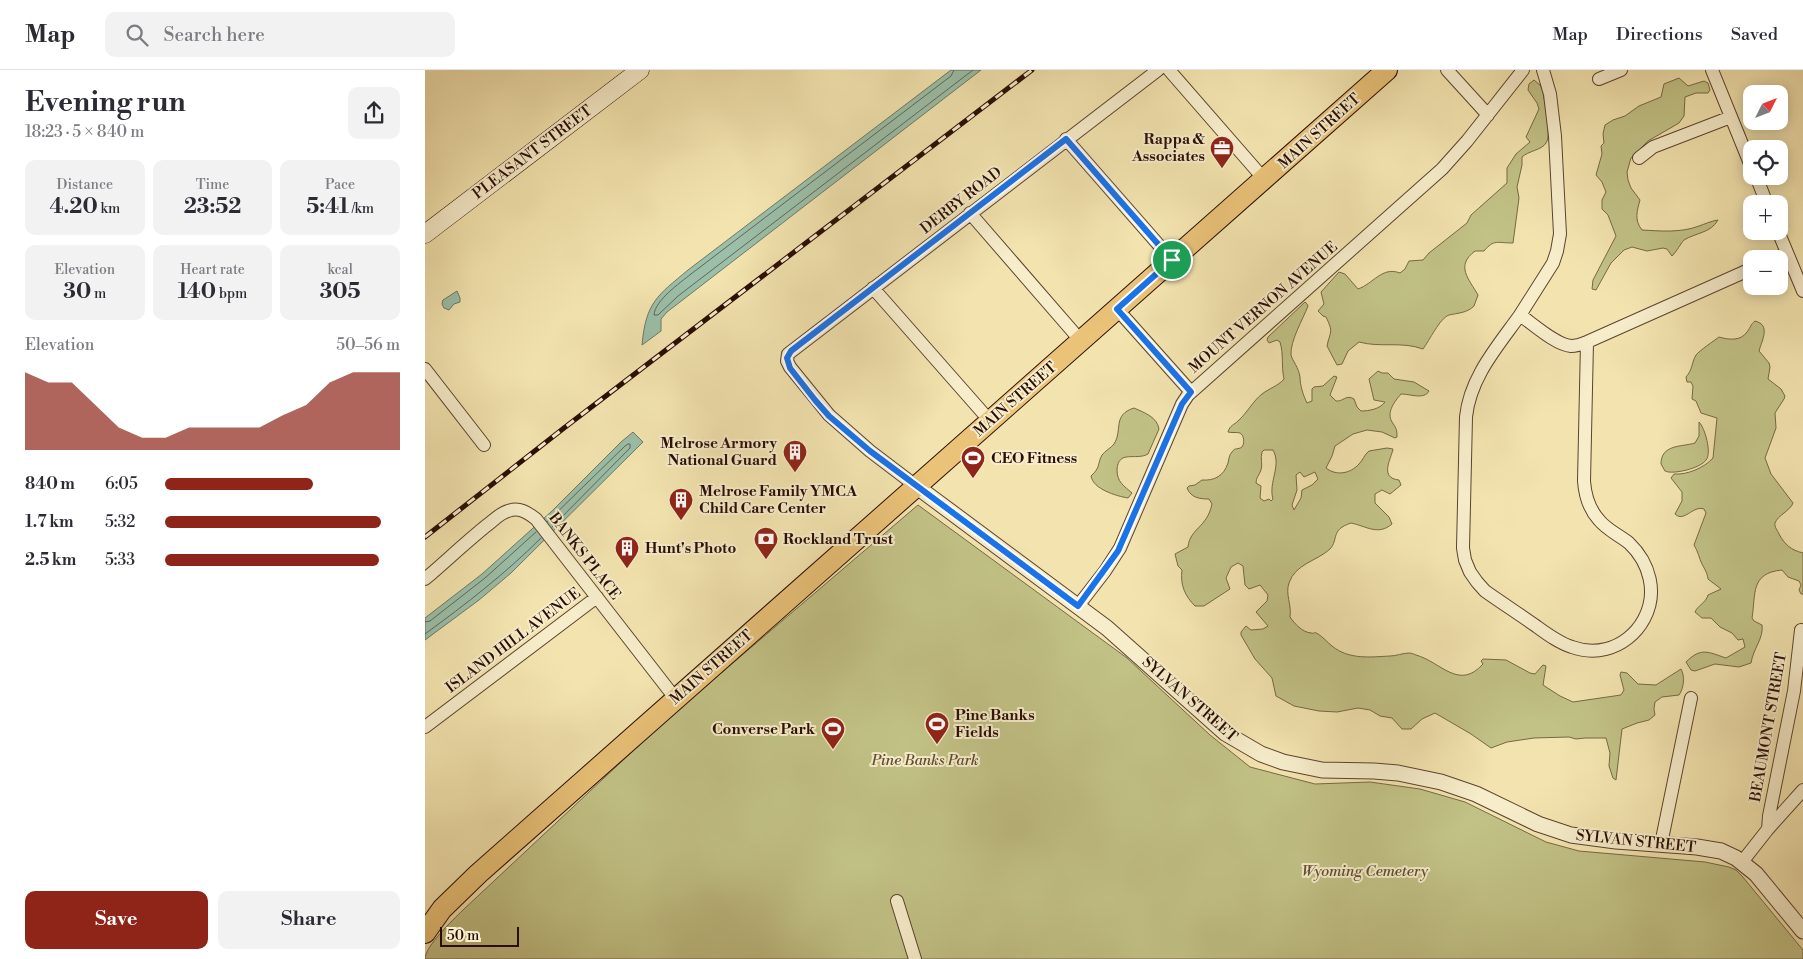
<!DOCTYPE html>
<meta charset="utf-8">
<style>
:root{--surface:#fff;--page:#f2f2f3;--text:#2b2b33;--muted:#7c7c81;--line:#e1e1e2;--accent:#8f2418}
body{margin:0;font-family:"Libre Bodoni",serif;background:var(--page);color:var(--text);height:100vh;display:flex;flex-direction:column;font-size:19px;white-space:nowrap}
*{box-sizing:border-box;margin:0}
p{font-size:16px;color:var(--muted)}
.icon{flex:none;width:28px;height:28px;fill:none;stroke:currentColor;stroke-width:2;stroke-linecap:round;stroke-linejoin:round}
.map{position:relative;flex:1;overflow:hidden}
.panel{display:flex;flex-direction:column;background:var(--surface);width:425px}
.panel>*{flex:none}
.needle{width:32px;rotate:48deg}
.fabs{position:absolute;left:1318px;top:15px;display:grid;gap:10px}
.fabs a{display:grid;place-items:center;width:45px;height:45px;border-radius:10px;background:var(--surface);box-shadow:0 2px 12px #0003;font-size:25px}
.scale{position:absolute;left:15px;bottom:12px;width:79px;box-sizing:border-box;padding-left:5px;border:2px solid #290d04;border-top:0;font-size:14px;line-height:18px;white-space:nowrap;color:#290d04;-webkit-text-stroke:4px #f7edcb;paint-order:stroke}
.pin{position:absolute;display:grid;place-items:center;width:42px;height:42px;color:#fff;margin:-21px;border:2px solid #fff;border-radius:50%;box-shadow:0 1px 5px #0007}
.round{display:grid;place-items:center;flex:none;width:52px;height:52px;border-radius:10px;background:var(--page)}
.head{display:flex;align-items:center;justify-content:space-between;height:85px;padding:0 25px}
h1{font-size:28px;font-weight:800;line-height:38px}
.figures{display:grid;grid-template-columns:repeat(3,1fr);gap:8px;height:85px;padding:5px 25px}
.figures div{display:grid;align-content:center;border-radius:10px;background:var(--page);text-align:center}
.figures b{font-size:21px;font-weight:800}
.figures small{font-size:14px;font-weight:400}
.figures p{font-size:14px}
.chart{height:140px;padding:10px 25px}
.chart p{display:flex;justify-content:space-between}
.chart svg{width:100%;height:90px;margin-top:5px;fill:var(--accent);opacity:.7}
.button{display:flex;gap:10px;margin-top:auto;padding:10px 25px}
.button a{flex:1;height:58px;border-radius:10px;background:var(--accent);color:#fff;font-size:20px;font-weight:800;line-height:58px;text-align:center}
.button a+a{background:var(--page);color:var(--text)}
ul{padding:0 25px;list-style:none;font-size:16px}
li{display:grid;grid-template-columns:80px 60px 1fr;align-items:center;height:38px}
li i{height:12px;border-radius:6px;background:var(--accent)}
header{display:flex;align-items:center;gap:30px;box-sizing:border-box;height:70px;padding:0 25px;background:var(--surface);border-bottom:1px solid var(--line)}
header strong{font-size:24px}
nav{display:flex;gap:28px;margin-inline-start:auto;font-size:18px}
.search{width:350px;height:45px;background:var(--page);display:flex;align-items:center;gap:12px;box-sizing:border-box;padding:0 18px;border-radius:10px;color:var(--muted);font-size:19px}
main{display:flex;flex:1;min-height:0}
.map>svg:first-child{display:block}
.green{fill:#c2c286;stroke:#766845;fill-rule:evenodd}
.water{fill:#9bbfa9;stroke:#6d7867}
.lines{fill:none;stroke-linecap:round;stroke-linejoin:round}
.shore{stroke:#626656;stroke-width:1}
.minor-casing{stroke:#5c432f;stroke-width:14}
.tertiary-casing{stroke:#5c432f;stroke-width:17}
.secondary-casing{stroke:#290d04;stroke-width:19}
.primary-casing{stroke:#290d04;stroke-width:22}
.minor{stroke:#f7edcb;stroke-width:12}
.tertiary{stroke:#f7edcb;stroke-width:15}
.secondary{stroke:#f7edcb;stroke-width:18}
.primary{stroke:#eac278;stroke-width:20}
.rail-casing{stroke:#290d04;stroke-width:5}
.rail{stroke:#f7edcb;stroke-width:3;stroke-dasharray:9;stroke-linecap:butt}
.route-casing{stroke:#fff;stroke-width:10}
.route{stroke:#1a73e8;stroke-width:6}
.labels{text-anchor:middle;stroke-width:4;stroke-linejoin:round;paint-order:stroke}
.street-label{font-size:15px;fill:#290d04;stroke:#f7edcb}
.poi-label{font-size:15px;font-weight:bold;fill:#290d04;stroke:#f7edcb;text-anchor:start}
.park-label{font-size:15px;font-style:italic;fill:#5f4c32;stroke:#f7edcb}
</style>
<header>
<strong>Map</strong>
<div class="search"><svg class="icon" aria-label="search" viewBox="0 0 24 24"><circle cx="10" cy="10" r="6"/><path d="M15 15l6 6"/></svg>Search here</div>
<nav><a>Map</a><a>Directions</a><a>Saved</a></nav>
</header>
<main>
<section class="panel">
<div class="head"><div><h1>Evening run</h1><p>18:23 · 5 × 840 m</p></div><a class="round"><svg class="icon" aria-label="share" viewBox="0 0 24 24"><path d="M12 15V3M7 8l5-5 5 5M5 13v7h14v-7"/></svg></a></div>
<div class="figures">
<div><p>Distance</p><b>4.20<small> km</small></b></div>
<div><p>Time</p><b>23:52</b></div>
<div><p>Pace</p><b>5:41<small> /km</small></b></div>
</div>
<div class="figures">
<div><p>Elevation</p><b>30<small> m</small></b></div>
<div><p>Heart rate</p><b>140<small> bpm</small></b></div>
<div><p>kcal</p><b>305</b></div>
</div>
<div class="chart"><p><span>Elevation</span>50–56 m</p>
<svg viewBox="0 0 160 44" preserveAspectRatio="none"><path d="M0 44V6L10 11L20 11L30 22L40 33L50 38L60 38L70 33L80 33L90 33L100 33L110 27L120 22L130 11L140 6L150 6L160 6V44z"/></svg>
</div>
<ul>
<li><b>840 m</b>6:05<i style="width:63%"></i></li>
<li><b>1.7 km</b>5:32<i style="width:92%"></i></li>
<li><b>2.5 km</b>5:33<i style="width:91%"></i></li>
</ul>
<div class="button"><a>Save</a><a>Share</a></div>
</section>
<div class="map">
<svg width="1378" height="889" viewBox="0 0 1378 889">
<rect width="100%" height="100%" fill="#f3e4af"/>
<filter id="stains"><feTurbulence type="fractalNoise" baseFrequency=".004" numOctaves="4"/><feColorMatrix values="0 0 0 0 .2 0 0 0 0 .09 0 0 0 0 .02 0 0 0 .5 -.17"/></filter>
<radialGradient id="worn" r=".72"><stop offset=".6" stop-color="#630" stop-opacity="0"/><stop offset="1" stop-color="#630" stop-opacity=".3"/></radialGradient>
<path class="green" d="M 1254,8 L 1263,16 L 1279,11 L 1283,13 L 1285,20 L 1283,23 L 1271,23 L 1260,27 L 1259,46 L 1254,53 L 1223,71 L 1206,88 L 1202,102 L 1203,110 L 1206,118 L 1215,130 C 1212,141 1209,150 1217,160 C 1235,161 1256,163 1274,156 C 1280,154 1286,151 1293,150 C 1286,163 1270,163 1259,170 C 1256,173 1252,181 1247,186 L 1242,179 L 1238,178 L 1222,181 L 1207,177 L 1199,180 L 1186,193 L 1171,220 L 1167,219 L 1168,210 L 1191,166 L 1183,145 L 1177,139 L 1177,130 L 1181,122 L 1177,112 L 1171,105 L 1177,84 L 1176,76 L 1179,73 L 1178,64 L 1180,55 L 1188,50 L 1200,46 L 1214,36 L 1236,27 L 1239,14 Z
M 1109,10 L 1115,15 L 1118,21 C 1119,32 1127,65 1121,73 C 1117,80 1103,81 1097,87 L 1097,95 L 1092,117 L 1094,128 L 1088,173 C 1072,173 1069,169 1059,181 L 1050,181 C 1030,196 1044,209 1053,225 L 1049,236 C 1042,243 1033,243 1024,245 C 1015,248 1004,271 998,279 C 976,271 956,278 934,272 L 923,281 L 917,294 L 912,295 L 902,276 C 905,261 909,263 901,247 L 898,246 L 893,241 L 899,234 L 896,222 L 914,202 L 920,204 L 933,219 C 948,214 957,196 975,203 L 980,199 L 984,191 L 998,190 L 1004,183 L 1042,153 L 1046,145 L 1082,113 L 1082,98 L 1091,84 L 1105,72 L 1101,67 L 1114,39 L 1112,33 L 1103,20 L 1104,14 Z
M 880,232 L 882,234 L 883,236 C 878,249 865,271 866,285 C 867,290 874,298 875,307 C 875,315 878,325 882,333 L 887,331 L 887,319 L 889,317 L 898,316 L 909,306 L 912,307 L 905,325 L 911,331 C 918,332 921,324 929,329 L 932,337 L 936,341 C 944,341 955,339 960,332 L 949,330 L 944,309 L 953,301 L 957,303 L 963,303 L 969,309 L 989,312 L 1004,321 C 999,330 986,324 976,324 C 970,331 961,342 967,352 C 971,358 972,359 972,367 L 970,368 L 957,362 L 942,360 L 928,364 L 910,376 L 907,386 L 901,398 C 911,406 925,404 934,394 C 938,390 939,385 944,381 L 962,378 L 968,379 C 966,389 954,408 974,410 L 976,415 L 965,424 L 957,420 L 950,424 L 950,433 L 964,447 L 967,454 C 953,466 941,456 926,453 C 905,460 914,469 905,479 C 892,491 870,494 864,513 C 860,524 867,535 865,547 C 870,554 877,562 886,563 C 890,564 889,561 893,564 C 898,567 902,572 907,576 C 924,590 946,587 965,586 C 971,586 978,583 984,583 C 986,583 989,584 991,585 C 1016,592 1034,621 1058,594 L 1056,591 L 1058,589 L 1081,590 L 1105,603 L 1110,604 L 1118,595 L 1121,596 L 1118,615 L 1135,626 L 1148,632 L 1196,625 L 1199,620 L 1195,605 L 1196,602 L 1202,603 L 1213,614 L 1231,615 L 1256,599 C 1260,606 1259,618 1254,625 L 1237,627 L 1230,632 L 1229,639 L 1230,645 L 1224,650 L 1212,653 L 1197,659 L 1191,710 L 1188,708 L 1184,696 L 1185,683 L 1181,668 L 1160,668 L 1151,669 L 1144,667 L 1109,668 L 1082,672 L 1066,678 L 1046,664 L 1010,643 L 997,649 L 986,659 L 977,659 L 967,648 L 955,646 L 945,640 L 933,638 L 912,642 L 894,641 L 869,636 L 851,626 L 847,608 L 830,589 L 816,565 L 816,562 L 821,556 L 826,560 L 838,559 L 843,556 L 831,542 L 842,531 L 843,525 L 835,515 L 824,519 L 820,515 L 818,496 L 813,493 L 806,497 L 801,508 L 805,519 L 779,536 L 770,536 C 760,526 755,515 757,500 L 753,496 L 750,484 L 763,477 C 765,458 782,458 787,434 L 784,429 C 775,429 766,428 762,418 L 764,416 L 770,415 L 777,410 C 789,411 799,406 803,393 C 804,389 804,385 807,382 C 810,377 813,380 817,377 C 820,373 819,365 815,363 C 812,362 806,363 803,362 C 805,355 809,355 813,351 C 822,343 828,331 837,324 C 845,318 853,316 859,309 C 856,296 859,285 855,272 L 852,270 L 844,273 L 842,270 L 843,267 ZM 839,380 L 848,380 C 857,396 843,412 848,429 L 846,431 L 844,429 L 839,431 L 835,428 L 836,416 L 831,413 C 831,407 834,406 836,400 C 838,395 835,388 837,382 ZM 875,402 L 879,407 L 890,402 L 893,409 L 887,415 L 877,420 L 876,428 L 869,440 L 867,435 L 872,420 L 871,405 Z
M 1330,251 C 1346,255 1337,270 1334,281 L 1344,293 L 1345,297 L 1343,309 L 1356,319 L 1360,326 L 1359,329 L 1350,343 L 1351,358 L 1340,388 L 1346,404 L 1368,433 C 1365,441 1353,445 1350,453 C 1349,457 1353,461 1354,464 C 1360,475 1366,480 1378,483 L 1378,524 L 1376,524 L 1374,520 L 1376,515 L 1374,511 L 1363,507 L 1357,500 C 1325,503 1331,524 1327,548 L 1329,551 L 1337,555 C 1339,568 1328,579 1326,593 L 1314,597 L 1290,594 L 1270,601 L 1266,600 L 1261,592 C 1276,577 1283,582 1301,588 L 1320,577 L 1318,569 L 1313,570 L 1307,563 L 1295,557 L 1286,548 L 1277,548 L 1270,542 C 1273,535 1281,533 1283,525 L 1296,519 L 1283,509 C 1282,502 1280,500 1277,494 C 1274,488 1273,481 1269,475 L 1281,443 L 1279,439 C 1268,435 1259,453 1250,444 L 1257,431 L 1257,422 L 1246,408 L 1249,404 C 1262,405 1279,398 1288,388 L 1292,348 L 1276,343 L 1271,331 L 1267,329 L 1268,316 L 1266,312 L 1262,312 L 1261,307 C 1268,299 1266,294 1271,285 C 1274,281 1290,270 1294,267 C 1304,270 1316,271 1322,262 C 1326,257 1325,255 1330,251 Z
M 709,338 C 720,343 732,347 734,359 L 723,384 C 711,391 693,379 692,400 C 692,412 699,416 707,423 L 703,428 C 691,426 668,419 666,406 C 676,397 672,394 677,385 C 680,381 686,378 689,374 C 698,360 687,345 709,338 Z
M 1274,352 C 1280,358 1287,383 1281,390 C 1276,398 1248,405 1240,401 L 1236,394 C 1236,374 1257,377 1270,373 L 1274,366 Z
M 493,435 L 702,588 L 785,665 L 825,697 L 890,714 L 945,712 L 995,719 L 1040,732 L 1121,772 L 1154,781 L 1280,792 L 1304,797 L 1311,800 L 1317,806 L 1378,880 L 1378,889 L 0,889 C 0,876 28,850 38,840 L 241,650 Z"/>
<path class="water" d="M 526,0 L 556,0 L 242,242 L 236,249 L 236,261 L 217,275 C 221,232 232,226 263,200 Z
M 32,221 L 35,228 L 35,232 L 29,234 L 24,240 L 19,238 L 17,234 L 18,230 Z
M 208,362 L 218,372 L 86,503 L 54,530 L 0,570 L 0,548 L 57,504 L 127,441 L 196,372 Z"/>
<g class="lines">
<path class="shore" d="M 529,0 L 526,6 L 266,204 C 255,213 230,230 229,245 L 233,245 L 253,226 L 548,0
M 122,452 L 200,376 L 203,374 L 205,374 L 205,378 L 127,457
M 0,552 L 5,551 L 60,508 L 111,462
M 0,564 C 41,534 80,504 116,468"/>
<defs>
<path id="minor" d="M 744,0 L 839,109
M 1022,0 L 1063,45
M 1287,0 L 1326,96
M 1174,9 L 1196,0
M 641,69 L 747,190
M 1214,88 L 1228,77 L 1306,47
M 1331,106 L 1342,134
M 545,143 L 656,271
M 1353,161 L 1378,221
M 1349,189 L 1362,183
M 448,218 L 565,351
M 692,239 L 766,322
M 1095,245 L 1128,193 L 1132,181 L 1135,164 L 1130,66 L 1125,24 L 1118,0
M 1162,272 L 1159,411 C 1160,425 1164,439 1174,450 C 1182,460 1194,465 1204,473 C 1225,493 1233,523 1219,549 C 1211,564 1197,575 1181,579 C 1169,582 1158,581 1147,577 C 1134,573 1122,564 1111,556 C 1094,544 1077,533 1060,521 L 1052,512 L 1045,502 L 1040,490 L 1038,478 L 1041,347 C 1045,307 1073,276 1095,245 C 1108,254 1131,275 1146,276 C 1152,276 1157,274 1162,272 L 1326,199
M 0,299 L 59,375
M 491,416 L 445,381 L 404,345 L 365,297 L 362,291 L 363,284 L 733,0
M 0,509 C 20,492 40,473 61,456 C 68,451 75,443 83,441 C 94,437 102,442 111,449 L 250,628
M 653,536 L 680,501 L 695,478 L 757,334 L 763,325 L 1017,99 L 1042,71 L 1098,0
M 0,657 L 172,527
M 1343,759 L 1344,746 L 1369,621 L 1376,560
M 1236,774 L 1266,628
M 1317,792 L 1343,759 L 1378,720
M 472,831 L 490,889"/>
<path id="tertiary" d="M 491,416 L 682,558 L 800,663 L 836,684 L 858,692 L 897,700 L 949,701 L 973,703 L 1016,712 L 1051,724 L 1113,754 L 1146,765 L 1191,771 L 1272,777 L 1296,781 L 1311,788 L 1331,804 L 1378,861"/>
<path id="secondary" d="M 0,164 L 215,0"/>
<path id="primary" d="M 0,863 L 17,839 L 53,804 L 962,0"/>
</defs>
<use href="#minor" class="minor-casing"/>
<use href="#tertiary" class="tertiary-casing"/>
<use href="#secondary" class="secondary-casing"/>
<use href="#primary" class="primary-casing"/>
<use href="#minor" class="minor"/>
<use href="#tertiary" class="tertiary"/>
<use href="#secondary" class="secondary"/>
<use href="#primary" class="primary"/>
<defs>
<path id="rail" d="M 0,467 L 139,358 L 607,0"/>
</defs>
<use href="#rail" class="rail-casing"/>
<use href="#rail" class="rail"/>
</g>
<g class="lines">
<defs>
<path id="route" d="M 641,69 L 747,190 L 692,239 L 766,322 L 757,334 L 693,481 L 653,536 L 445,381 L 404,346 L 390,330 L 365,298 L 362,288 L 366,281 Z"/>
</defs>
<use href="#route" class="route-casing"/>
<use href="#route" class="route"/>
</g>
<defs>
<symbol id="office-pin" viewBox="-11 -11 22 30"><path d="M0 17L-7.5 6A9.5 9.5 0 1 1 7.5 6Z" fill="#8f2418" stroke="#f7edcb"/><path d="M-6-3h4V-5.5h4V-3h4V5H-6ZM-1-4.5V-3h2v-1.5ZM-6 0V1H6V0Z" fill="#fff"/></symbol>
<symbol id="building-pin" viewBox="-11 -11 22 30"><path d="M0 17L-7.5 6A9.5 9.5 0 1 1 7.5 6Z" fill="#8f2418" stroke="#f7edcb"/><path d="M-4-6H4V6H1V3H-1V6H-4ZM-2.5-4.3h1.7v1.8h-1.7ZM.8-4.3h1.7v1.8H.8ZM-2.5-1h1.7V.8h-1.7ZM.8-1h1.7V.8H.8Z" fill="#fff"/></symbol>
<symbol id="stadium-pin" viewBox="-11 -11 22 30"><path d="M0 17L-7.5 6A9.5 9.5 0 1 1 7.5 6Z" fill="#8f2418" stroke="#f7edcb"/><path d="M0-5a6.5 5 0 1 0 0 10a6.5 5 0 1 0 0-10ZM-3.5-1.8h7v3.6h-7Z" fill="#fff"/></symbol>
<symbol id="bank-pin" viewBox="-11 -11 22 30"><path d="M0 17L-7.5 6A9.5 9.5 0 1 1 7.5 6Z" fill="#8f2418" stroke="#f7edcb"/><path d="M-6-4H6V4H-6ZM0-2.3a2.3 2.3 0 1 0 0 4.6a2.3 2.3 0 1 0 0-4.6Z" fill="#fff"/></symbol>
</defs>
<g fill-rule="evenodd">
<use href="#office-pin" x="783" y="64" width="28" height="38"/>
<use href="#building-pin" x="356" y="368" width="28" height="38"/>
<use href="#stadium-pin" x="534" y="374" width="28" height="38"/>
<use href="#building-pin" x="242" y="416" width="28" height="38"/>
<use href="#bank-pin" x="327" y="455" width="28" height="38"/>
<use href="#building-pin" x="188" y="464" width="28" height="38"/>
<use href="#stadium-pin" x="498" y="640" width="28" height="38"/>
<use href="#stadium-pin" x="394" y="645" width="28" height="38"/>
</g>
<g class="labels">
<g class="street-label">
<text transform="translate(894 61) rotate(-42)" y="5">MAIN STREET</text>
<text transform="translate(107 82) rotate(-37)" y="5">PLEASANT STREET</text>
<text transform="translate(536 130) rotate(-38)" y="5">DERBY ROAD</text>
<text transform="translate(838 237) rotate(-41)" y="5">MOUNT VERNON AVENUE</text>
<text transform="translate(590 329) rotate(-41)" y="5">MAIN STREET</text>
<text transform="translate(160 486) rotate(52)" y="5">BANKS PLACE</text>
<text transform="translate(88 570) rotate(-37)" y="5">ISLAND HILL AVENUE</text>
<text transform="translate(286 597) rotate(-41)" y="5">MAIN STREET</text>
<text transform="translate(765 629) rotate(41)" y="5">SYLVAN STREET</text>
<text transform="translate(1343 657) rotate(-80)" y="5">BEAUMONT STREET</text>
<text transform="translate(1211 771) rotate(6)" y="5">SYLVAN STREET</text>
</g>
<g class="poi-label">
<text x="780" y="74" text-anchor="end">Rappa &amp;<tspan x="780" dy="17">Associates</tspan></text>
<text x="352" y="378" text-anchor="end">Melrose Armory<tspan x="352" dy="17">National Guard</tspan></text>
<text x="566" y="393">CEO Fitness</text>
<text x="274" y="426">Melrose Family YMCA<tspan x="274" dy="17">Child Care Center</tspan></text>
<text x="358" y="474">Rockland Trust</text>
<text x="220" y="483">Hunt's Photo</text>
<text x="530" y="650">Pine Banks<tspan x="530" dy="17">Fields</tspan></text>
<text x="390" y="664" text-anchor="end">Converse Park</text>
</g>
<g class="park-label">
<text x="500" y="695">Pine Banks Park</text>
<text x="940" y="806">Wyoming Cemetery</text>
</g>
</g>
<rect width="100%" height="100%" filter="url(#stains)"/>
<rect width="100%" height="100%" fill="url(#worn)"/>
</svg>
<div class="fabs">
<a><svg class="needle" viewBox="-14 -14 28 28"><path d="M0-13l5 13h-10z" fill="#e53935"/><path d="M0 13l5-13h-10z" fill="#7c7c81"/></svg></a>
<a><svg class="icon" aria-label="locate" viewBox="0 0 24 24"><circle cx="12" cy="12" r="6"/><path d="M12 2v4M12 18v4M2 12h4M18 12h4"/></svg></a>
<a>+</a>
<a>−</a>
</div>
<div class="scale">50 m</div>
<div class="pin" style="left:747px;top:190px;background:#1e9e55"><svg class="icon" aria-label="arrive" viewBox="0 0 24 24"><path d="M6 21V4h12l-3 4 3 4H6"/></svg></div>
</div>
</main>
